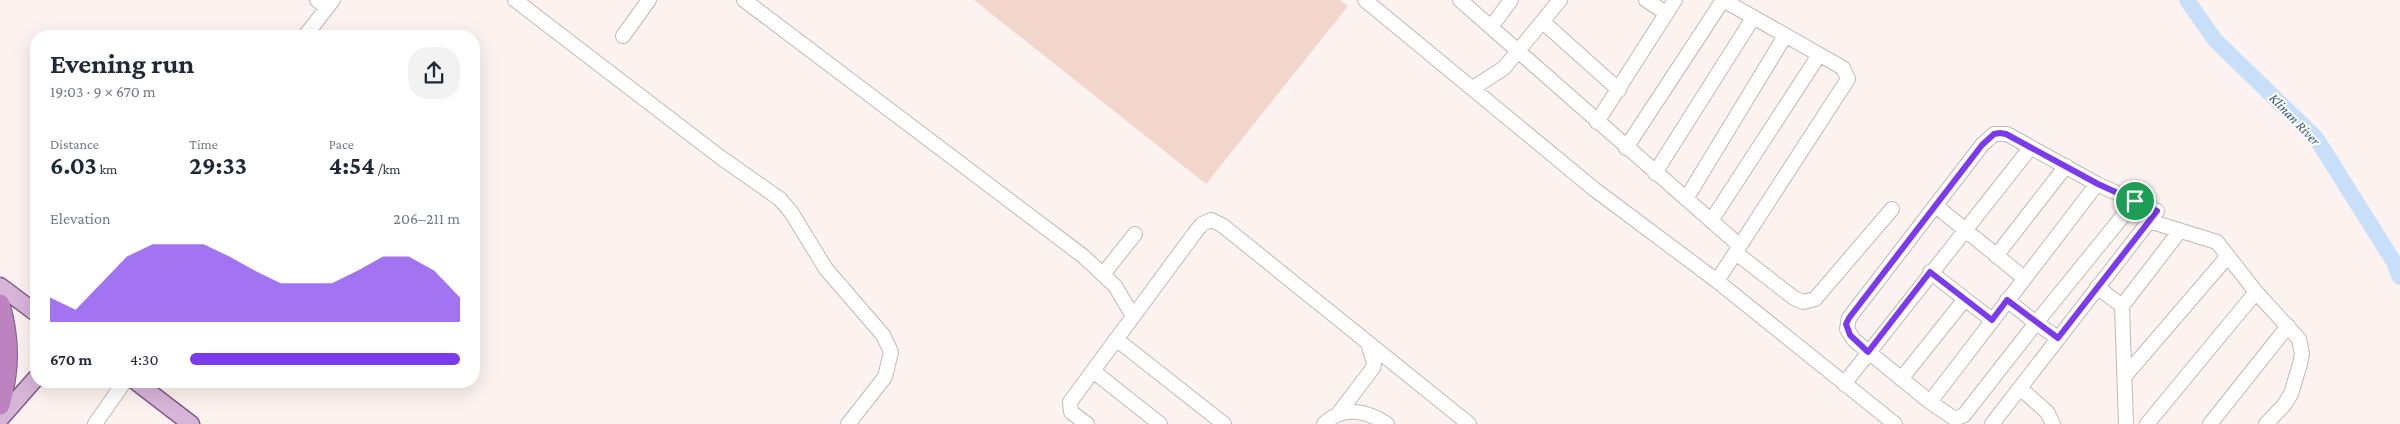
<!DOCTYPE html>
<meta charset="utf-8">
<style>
:root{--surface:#fff;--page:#f2f2f3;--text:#1f2937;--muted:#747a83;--accent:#7c3aed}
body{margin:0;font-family:"Crimson Pro",serif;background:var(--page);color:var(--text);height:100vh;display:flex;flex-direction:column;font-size:19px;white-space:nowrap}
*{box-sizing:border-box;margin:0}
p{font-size:16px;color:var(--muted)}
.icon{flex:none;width:28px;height:28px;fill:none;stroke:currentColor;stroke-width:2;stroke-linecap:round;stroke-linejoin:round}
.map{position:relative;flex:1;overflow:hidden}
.sheet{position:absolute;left:30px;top:30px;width:450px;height:358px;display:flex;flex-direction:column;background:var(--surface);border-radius:20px;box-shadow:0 5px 20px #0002}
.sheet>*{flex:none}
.pin{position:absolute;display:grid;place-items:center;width:42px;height:42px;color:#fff;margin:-21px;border:2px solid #fff;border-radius:50%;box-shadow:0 1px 5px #0007}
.round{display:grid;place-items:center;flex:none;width:52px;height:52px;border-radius:20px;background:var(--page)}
.head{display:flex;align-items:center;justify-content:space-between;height:85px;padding:0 20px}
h1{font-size:28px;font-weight:700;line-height:38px}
.figures{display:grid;grid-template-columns:repeat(3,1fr);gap:8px;height:85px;padding:5px 20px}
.figures div{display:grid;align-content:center}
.figures b{font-size:25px;font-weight:700}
.figures small{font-size:14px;font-weight:400}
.figures p{font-size:14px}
.chart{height:140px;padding:10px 20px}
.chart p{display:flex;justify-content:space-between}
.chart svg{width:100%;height:90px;margin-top:5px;fill:var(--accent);opacity:.7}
ul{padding:0 20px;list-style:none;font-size:16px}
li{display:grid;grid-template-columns:80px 60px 1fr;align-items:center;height:38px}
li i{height:12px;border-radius:6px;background:var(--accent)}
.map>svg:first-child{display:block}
.green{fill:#f2d5cb}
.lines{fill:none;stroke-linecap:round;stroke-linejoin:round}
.river{stroke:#c8dff9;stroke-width:16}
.minor-casing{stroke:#c1b9b6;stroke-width:16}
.major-casing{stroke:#815b82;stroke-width:19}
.highway-casing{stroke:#815b82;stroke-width:21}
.minor{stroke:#fff;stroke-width:14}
.major{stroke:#d7b5d9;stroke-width:16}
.highway{stroke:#bc83c0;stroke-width:19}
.route-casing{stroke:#fff;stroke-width:10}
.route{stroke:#7c3aed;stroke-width:6}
.labels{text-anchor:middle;stroke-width:4;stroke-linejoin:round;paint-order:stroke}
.water-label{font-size:14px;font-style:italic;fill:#315478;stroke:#fff}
</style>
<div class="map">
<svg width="2400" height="424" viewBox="0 0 2400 424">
<rect width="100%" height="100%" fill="#fcf3f0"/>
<path class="green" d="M 974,0 L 1340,0 L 1348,6 L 1206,184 Z"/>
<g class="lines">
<path class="river" d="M 2187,0 L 2215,40 L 2316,138 L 2394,262 L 2400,277"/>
<defs>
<path id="minor" d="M 317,0 L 327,8
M 515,0 L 720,157 L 780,199 L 791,212 L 826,269 L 883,335 L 891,352 L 885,377 L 848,424
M 744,0 L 1083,256 L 1115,286 L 1133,316
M 1365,0 L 1594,189 L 1717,281 L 1895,424
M 1460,0 L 1740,246
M 1646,0 L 1666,13
M 1543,22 L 1619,90
M 1491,27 L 1511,0
M 305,36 L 333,0
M 623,36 L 649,0
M 1473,88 L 1504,68 L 1560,0
M 1597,122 L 1675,0
M 1626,148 L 1723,0
M 1655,173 L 1753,18
M 1686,199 L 1785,36
M 1936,206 L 2024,278
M 1711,221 L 1819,55
M 2149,221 L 2217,242 L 2256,292 L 2299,339 L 2302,354 L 2300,364 L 2291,394 L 2284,405 L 2266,424
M 1736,253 L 1794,298 L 1803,302 L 1815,299 L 1892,209
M 1996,256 L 2066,166
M 1930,272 L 1992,320
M 1104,273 L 1135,234
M 1717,281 L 1848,79 L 1843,68 L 1723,0
M 2097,287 L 2122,306
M 2007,300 L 2036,323 L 2135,201
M 1116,339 L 1224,424
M 1093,371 L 1160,424
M 2125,376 L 2228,256
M 1901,379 L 1965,299
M 1844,384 L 2031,147
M 2020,388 L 2047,412 L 2053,424
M 1930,402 L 2097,184
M 1338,414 L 1373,368 L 1374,363 L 1368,343
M 95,424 L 125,381
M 1087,424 L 1071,412 L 1070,402 L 1194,234 L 1202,224 L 1211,220 L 1222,225 L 1469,424
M 1324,424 C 1343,405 1367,411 1387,424
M 1992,424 L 2157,211 L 2097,184 L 2007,134 L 1994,134 L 1982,145 L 1849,318 L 1847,329 L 1854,340 L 1930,402 L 1955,419 L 1964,415 L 2036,323 L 2058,338
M 2126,424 L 2122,306 L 2179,232
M 2147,424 L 2256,292
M 2210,424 L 2288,326"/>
<path id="major" d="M 0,286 L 36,313
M 135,381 L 191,424
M 0,419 L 36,378"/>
<path id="highway" d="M 0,304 C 10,339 10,370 0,405"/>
</defs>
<use href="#minor" class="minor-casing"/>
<use href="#major" class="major-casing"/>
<use href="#highway" class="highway-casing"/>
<use href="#minor" class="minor"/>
<use href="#major" class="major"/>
<use href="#highway" class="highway"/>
</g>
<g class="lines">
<defs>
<path id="route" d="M 2000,133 L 2006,134 L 2098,184 L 2157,211 L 2058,338 L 2007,300 L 1992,320 L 1930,272 L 1868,352 L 1850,335 L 1846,324 L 1849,318 L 1982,145 L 1994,134 Z"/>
</defs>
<use href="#route" class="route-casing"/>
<use href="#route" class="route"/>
</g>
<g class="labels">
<g class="water-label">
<text transform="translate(2295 119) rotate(46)" y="5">Klinan River</text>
</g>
</g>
</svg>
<div class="pin" style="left:2135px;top:201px;background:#1e9e55"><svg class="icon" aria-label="arrive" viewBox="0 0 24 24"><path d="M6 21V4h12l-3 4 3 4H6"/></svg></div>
<section class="sheet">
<div class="head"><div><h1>Evening run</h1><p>19:03 · 9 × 670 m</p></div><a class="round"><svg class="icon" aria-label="share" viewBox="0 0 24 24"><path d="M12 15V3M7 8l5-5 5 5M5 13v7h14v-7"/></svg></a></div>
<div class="figures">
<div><p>Distance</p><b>6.03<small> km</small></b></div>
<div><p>Time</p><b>29:33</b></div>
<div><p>Pace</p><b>4:54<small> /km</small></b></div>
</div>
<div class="chart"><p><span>Elevation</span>206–211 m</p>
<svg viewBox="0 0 160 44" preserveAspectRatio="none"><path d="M0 44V32L10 38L20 25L30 12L40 6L50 6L60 6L70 12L80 19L90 25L100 25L110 25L120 19L130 12L140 12L150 19L160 32V44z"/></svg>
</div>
<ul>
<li><b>670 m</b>4:30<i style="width:100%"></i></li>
</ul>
</section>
</div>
